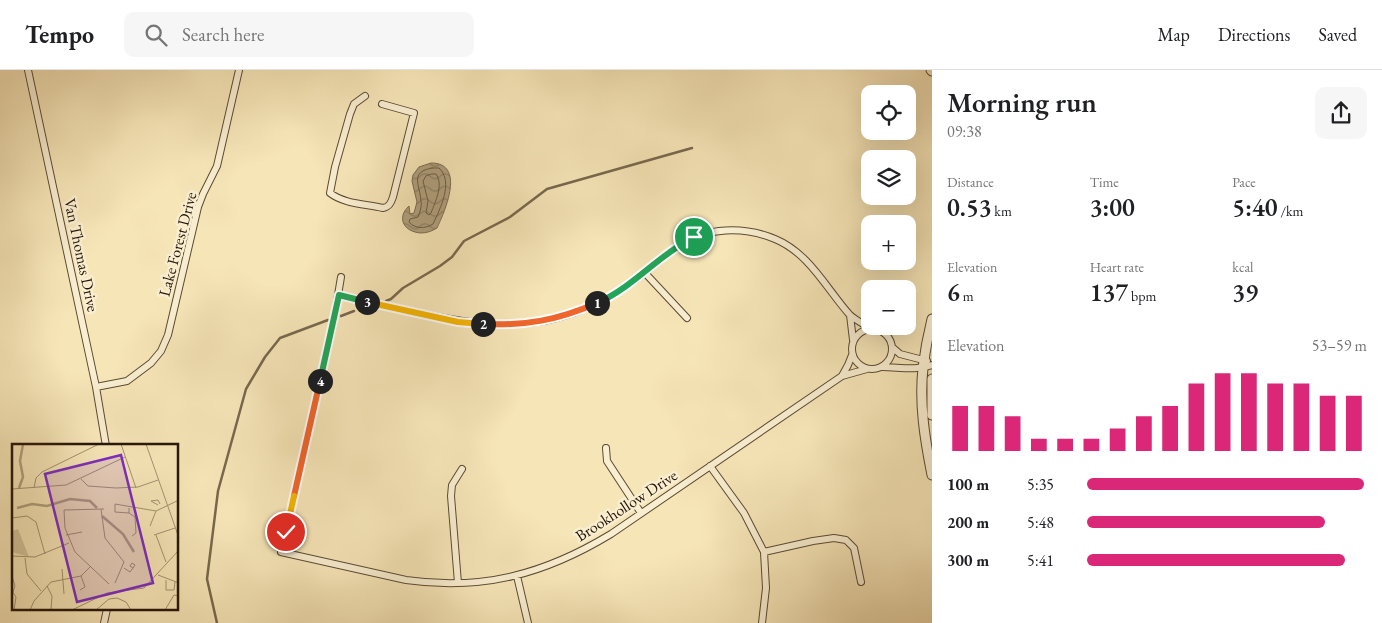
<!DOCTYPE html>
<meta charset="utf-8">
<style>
:root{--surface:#fff;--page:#f6f6f6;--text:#202124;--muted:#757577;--line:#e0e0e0;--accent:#db2777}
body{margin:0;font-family:"EB Garamond",serif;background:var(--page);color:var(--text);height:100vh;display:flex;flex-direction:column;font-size:19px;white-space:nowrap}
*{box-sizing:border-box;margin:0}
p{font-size:16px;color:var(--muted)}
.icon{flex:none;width:28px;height:28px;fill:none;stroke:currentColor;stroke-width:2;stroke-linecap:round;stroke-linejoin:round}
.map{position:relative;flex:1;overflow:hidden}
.details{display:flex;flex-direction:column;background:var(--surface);width:450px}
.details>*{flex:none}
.fabs{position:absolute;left:861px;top:15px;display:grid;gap:10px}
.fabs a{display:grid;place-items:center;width:55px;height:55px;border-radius:10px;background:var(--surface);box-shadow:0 5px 20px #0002;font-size:25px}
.pin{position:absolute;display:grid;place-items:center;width:42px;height:42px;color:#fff;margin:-21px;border:2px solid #fff;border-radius:50%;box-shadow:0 1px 5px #0007}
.km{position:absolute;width:25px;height:25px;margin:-12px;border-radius:50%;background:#222;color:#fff;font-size:14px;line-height:25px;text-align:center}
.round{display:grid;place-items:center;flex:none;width:52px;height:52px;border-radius:10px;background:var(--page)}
.headline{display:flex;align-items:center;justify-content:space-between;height:85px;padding:0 15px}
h1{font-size:28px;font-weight:600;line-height:38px}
.metrics{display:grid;grid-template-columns:repeat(3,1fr);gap:8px;height:85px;padding:5px 15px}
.metrics div{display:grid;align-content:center}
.metrics b{font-size:25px;font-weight:600}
.metrics small{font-size:14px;font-weight:400}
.metrics p{font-size:14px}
.chart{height:140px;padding:10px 15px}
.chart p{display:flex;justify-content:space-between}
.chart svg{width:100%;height:90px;margin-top:5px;stroke:var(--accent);stroke-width:6}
ul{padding:0 15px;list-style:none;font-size:16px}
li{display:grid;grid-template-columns:80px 60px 1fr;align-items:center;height:38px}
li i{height:12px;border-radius:6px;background:var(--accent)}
header{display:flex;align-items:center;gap:30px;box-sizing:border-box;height:70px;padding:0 25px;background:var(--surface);border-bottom:1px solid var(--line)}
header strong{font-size:24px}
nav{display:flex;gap:28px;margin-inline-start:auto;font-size:18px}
.search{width:350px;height:45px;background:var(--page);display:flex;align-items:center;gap:12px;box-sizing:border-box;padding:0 18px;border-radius:10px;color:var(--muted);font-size:19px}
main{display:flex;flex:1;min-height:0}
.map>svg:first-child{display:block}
.water{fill:url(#water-waves);stroke:#78684e}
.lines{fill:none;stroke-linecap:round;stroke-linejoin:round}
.shore{stroke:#6a5a42;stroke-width:1}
.stream{stroke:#78684e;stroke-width:2.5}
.minor-casing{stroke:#5a4a34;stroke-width:8}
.tertiary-casing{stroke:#5a4a34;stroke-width:11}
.minor{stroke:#f9eed0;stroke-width:6}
.tertiary{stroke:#f9eed0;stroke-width:9}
.split-1-casing{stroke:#fff;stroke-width:10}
.split-2-casing{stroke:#fff;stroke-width:10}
.split-3-casing{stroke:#fff;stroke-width:10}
.split-4-casing{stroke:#fff;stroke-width:10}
.split-5-casing{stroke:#fff;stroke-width:10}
.split-6-casing{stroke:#fff;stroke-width:10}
.split-1{stroke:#22a559;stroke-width:6}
.split-2{stroke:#f0652b;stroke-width:6}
.split-3{stroke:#f5b400;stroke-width:6}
.split-4{stroke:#22a559;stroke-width:6}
.split-5{stroke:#f0652b;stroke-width:6}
.split-6{stroke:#f5b400;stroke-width:6}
.labels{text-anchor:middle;stroke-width:5;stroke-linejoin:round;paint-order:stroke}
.street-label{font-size:16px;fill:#261609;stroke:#f9eed0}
.inset-river{fill:none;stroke:#af9f7c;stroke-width:2.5}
.inset-road{fill:none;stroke:#a39271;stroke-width:1}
.view{fill:#7b2cbf;fill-opacity:0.15;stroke:#7b2cbf;stroke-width:2.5}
.inset-edge{fill:none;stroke:#261609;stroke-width:2.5}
</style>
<header>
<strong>Tempo</strong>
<div class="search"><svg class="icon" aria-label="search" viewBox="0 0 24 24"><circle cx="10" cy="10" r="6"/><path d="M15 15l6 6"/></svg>Search here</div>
<nav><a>Map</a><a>Directions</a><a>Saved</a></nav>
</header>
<main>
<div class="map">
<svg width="932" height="553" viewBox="0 0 932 553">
<defs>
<pattern id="water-waves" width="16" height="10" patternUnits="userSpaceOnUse" patternTransform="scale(1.25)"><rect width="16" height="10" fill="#af9f7c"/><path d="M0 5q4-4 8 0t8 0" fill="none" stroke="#8e8164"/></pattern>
</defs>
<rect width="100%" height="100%" fill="#f6e5b7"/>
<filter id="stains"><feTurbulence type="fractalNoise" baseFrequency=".004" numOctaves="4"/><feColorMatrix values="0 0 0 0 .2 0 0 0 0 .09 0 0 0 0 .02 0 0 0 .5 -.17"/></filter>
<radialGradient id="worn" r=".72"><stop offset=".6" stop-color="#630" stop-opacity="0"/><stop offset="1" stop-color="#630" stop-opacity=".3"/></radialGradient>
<path class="water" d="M 431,93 C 466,93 445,141 437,158 C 432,161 427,163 421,163 C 404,162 396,148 409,136 L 410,144 L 414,143 L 417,132 L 412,111 L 413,105 L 419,97 Z"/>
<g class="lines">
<path class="shore" d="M 432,98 L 439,98 C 454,112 440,139 433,154 C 425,159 415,159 409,152 L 410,149 L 418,147 C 420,142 422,136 421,131 C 420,115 409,102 432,98 Z
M 432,104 L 436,104 C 444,115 435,132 431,143 L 429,145 L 426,143 L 428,131 L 423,111 L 426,106 Z"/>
<path class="stream" d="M 386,231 L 391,229 L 403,218 L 440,196 L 452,187 L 464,171 L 510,147 L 547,119 L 692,78
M 365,238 L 367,237
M 341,246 L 354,241
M 217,553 L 207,509 L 218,421 L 246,319 L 265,287 L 280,268 L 328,250"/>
<defs>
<path id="minor" d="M 28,0 L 96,317 L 106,376
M 365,26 L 354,34 L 350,44 L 335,97 L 330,123 C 344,134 366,134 383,138 C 389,137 391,133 393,127 L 414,43 L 382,34
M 645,203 L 687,248
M 341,207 L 333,255 L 281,482 L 406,510 C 483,521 545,504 611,464 L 842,306 L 867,299
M 339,225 C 368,232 398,238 428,245 C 468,253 503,258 544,251 C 574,245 602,233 627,216 C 645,204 660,188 678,176 C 706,157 744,156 775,169 C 809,183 826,218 849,244 C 855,250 864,254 871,259
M 850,245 L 853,270
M852 279a20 20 0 1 1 40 0a20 20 0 1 1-40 0Z
M 892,277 L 900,284 L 927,291
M 882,297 C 899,297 916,301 932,295
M 842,306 L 848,295 L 852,285
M 96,317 L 127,311 L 151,293 L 161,281 L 168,265 L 198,137 L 203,124 L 217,96 L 239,0
M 606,378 L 607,391 L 641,443
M 710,396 L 744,443 L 764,482 L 766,518 L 762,553
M 764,482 L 813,471 L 834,468 L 846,470 L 854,478 L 861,512
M 517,506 L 528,553
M 458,513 L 451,426 L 452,415 L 462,399
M 104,553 L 107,539"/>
<path id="tertiary" d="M 931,0 L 932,1
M 932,249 C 928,265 925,281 923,298 C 919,334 925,370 932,405
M 932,309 L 932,345"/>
</defs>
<use href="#minor" class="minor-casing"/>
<use href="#tertiary" class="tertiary-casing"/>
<use href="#minor" class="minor"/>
<use href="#tertiary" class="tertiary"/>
</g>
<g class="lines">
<defs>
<path id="split-1" d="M 597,233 C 634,217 658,185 694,167"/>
<path id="split-2" d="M 483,254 C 526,256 558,250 597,233"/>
<path id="split-3" d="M 367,232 L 458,252 L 483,254"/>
<path id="split-4" d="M 320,311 L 339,225 L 367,232"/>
<path id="split-5" d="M 294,426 L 320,311"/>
<path id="split-6" d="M 286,462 L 294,426"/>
</defs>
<use href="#split-1" class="split-1-casing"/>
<use href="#split-2" class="split-2-casing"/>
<use href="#split-3" class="split-3-casing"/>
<use href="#split-4" class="split-4-casing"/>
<use href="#split-5" class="split-5-casing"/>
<use href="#split-6" class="split-6-casing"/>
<use href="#split-1" class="split-1"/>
<use href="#split-2" class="split-2"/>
<use href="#split-3" class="split-3"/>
<use href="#split-4" class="split-4"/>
<use href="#split-5" class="split-5"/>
<use href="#split-6" class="split-6"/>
</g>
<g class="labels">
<g class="street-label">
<text transform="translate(177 174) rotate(-75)" y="6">Lake Forest Drive</text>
<text transform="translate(82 185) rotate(78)" y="6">Van Thomas Drive</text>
<text transform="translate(626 435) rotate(-33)" y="6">Brookhollow Drive</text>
</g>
</g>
<g transform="translate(12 374)">
<rect width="166" height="166" fill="#f6e5b7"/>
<path d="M 6,85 L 17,113 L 0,108 L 0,87 Z" fill="#d3c299"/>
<path class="inset-river" d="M 7,44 L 11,33 L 8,17 L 11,0M 5,64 L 20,60 L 35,62 L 58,55 L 78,57 L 85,64M 90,72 L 111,90 L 122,108"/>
<path class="inset-road" d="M 109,0 L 124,44M 134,0 L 167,94M 69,35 L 76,42 L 104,44 L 126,43 L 146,36M 22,44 L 24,34 L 30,28 L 87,0M 0,45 L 54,41 L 113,13M 146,61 L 139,57 L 146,56 L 148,60M 117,64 L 117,69 L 103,68 L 103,60 L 144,67 L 167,56M 89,65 L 93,94 L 112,118 L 103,139M 92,65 L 52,66 L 53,84 L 63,108 L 97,140M 117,69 L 123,73 L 124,89 L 120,92M 0,74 L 15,72 L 24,78 L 33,110M 138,82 L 144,67M 54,91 L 70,88M 142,91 L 163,84M 144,91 L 154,118M 0,112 L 23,113 L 57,99M 13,114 L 15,130 L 29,147M 112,124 L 118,128 L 121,124 L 123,121 L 120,119 L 118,122 L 121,124M 50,125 L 52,150M 146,131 L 167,139M 0,132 L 3,142 L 1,148M 154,136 L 154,146 L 162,146 L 163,138M 35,142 L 40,152 L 39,166M 68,146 L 73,143 L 69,132M 0,147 L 4,153 L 2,166M 18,166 L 22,157 L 39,138 L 69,132 L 79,122M 60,166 L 95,149 L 132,144 L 167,106M 84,166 L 97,155 L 105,154 L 114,158 L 119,166M 153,166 L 162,151 L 167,152"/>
<path class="view" d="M 109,11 L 141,139 L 65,158 L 33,30 Z"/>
<rect width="166" height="166" class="inset-edge"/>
</g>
<rect width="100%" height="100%" filter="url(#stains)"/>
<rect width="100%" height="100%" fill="url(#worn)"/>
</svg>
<div class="fabs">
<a><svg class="icon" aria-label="locate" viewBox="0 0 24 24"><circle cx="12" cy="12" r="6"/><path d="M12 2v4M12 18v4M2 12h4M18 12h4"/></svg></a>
<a><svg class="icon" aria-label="layers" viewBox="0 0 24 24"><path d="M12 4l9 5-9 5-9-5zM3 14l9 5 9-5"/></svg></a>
<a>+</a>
<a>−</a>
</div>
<div class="pin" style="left:694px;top:167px;background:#1e9e55"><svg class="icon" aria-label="arrive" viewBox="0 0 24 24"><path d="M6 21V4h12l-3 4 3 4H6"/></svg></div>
<div class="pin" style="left:286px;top:462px;background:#d93025"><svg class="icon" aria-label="check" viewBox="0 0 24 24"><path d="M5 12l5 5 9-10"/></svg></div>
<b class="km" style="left:597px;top:233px">1</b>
<b class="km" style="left:483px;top:254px">2</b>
<b class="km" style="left:367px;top:232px">3</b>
<b class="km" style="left:320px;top:311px">4</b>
</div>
<section class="details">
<div class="headline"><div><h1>Morning run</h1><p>09:38</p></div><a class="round"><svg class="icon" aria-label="share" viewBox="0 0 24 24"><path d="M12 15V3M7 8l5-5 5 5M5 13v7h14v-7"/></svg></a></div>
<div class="metrics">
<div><p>Distance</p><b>0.53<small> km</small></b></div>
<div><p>Time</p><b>3:00</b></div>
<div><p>Pace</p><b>5:40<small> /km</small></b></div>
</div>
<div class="metrics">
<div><p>Elevation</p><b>6<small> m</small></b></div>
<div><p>Heart rate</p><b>137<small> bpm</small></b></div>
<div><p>kcal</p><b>39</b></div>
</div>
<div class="chart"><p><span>Elevation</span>53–59 m</p>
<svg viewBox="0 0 160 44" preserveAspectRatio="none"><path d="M5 44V22M15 44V22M25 44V27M35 44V38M45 44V38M55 44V38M65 44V33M75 44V27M85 44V22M95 44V11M105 44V6M115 44V6M125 44V11M135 44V11M145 44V17M155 44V17"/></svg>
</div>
<ul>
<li><b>100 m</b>5:35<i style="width:99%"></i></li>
<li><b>200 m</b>5:48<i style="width:85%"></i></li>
<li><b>300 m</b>5:41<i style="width:92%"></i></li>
</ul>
</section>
</main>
